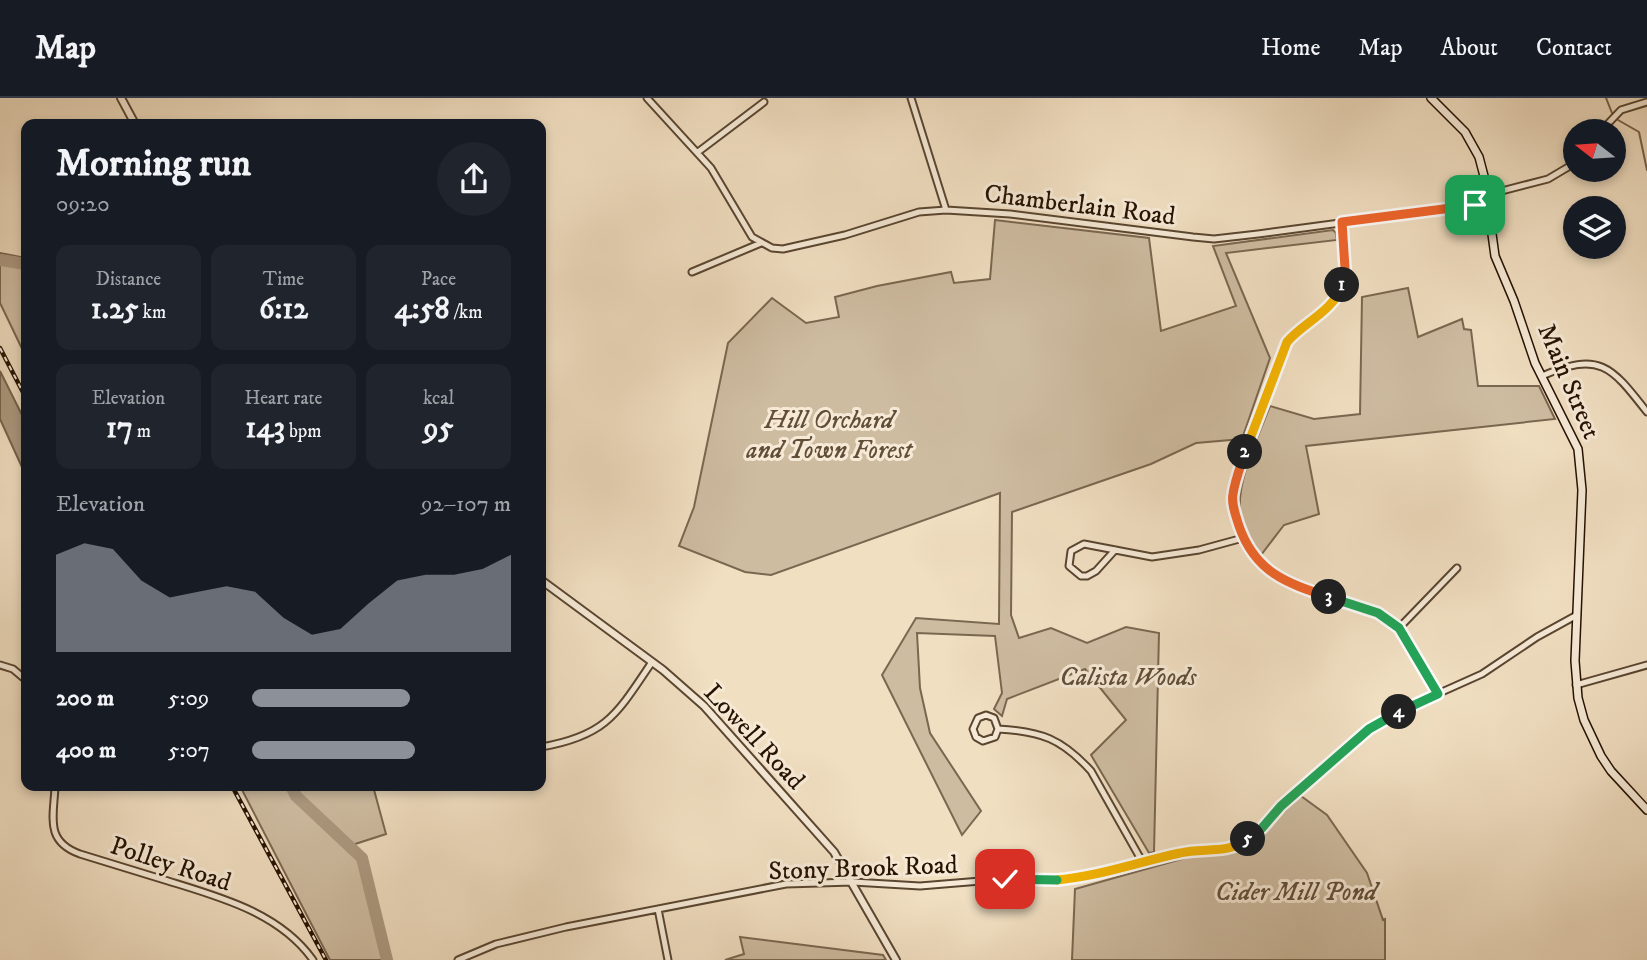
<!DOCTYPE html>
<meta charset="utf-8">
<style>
:root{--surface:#171b24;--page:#20242c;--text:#f1f3f6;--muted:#9ea1a6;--line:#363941;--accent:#8c9099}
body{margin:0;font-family:"IM FELL DW Pica",serif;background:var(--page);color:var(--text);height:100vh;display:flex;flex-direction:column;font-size:26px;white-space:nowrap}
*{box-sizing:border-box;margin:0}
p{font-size:23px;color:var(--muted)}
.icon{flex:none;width:38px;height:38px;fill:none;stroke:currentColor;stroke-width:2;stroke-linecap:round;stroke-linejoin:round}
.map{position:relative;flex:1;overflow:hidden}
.panel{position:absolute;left:21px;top:21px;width:525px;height:672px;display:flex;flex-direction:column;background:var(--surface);border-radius:14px;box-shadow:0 4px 10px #0003}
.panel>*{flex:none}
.needle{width:46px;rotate:287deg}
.fabs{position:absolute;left:1563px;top:21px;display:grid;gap:14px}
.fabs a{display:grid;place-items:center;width:63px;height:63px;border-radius:50%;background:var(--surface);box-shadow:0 4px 10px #0003;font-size:35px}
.pin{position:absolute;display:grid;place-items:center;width:60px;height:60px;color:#fff;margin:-30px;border-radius:14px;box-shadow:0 4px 10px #0006}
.km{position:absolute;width:35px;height:35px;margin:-18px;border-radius:50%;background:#222;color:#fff;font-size:19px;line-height:35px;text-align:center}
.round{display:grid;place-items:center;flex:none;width:74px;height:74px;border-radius:37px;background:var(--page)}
.head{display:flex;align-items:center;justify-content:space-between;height:119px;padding:0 35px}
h1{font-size:38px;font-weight:800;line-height:52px}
.metrics{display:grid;grid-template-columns:repeat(3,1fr);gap:10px;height:119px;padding:7px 35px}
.metrics div{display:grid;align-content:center;border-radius:14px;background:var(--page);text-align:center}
.metrics b{font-size:30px;font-weight:800}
.metrics small{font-size:19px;font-weight:400}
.metrics p{font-size:19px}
.chart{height:196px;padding:14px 35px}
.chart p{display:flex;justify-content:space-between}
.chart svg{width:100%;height:126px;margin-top:7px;fill:var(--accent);opacity:.7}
ul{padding:0 35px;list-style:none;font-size:23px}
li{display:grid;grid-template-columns:112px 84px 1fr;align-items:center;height:52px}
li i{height:18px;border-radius:9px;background:var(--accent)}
header{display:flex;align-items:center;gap:42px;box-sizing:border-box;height:98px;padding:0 35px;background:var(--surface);border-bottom:2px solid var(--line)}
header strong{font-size:33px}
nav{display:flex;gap:38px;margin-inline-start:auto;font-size:24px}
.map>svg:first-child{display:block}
.green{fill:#cebca1;stroke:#7a6750;stroke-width:2}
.water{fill:#ac9980;stroke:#76634d;stroke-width:2}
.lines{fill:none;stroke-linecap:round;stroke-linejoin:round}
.stream{stroke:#76634d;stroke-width:2}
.river{stroke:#ac9980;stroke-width:12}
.minor-casing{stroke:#594530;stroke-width:9}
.tertiary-casing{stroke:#594530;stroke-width:10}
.secondary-casing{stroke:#261200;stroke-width:10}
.minor{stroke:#f6ead7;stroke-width:5}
.tertiary{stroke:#f6ead7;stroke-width:6}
.secondary{stroke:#f6ead7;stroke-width:7}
.rail-casing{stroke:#261200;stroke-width:4.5}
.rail{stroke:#f6ead7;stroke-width:2;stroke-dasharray:5;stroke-linecap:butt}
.split-1-casing{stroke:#fff;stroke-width:14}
.split-2-casing{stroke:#fff;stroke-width:14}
.split-3-casing{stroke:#fff;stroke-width:14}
.split-4-casing{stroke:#fff;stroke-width:14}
.split-5-casing{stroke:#fff;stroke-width:14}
.split-6-casing{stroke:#fff;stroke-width:14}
.split-7-casing{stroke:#fff;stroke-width:14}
.split-1{stroke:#f0652b;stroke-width:9}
.split-2{stroke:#f5b400;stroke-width:9}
.split-3{stroke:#f0652b;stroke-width:9}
.split-4{stroke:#22a559;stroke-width:9}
.split-5{stroke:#22a559;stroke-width:9}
.split-6{stroke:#f5b400;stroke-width:9}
.split-7{stroke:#22a559;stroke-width:9}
.labels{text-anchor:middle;stroke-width:6;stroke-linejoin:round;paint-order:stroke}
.street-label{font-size:26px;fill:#261200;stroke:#f6ead7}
.park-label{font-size:26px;font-style:italic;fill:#614e38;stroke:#f6ead7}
</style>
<header>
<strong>Map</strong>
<nav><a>Home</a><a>Map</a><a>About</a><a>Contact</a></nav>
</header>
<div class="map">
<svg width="1647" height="862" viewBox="0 0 1647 862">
<rect width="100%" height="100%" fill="#f1dfc2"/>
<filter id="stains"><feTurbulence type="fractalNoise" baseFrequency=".00286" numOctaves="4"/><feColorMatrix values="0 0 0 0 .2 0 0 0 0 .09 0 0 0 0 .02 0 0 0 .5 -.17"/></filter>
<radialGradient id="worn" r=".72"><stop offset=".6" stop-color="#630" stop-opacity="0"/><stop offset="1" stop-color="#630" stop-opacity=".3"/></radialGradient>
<path class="green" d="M 995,122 L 1149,140 L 1161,233 L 1236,208 L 1213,148 L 1333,132 L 1336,135 L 1337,142 L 1226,155 L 1270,260 L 1242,341 L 1196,345 L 1151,366 L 1012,414 L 1011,517 L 1019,540 L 1051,530 L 1087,545 L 1126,529 L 1159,535 L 1154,754 L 1149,755 L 1091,657 L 1126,622 L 1085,571 L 1007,601 L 1002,618 L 994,611 L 1002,595 L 995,538 L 917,535 L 920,590 L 930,635 L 981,713 L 962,737 L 882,577 L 916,520 L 999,526 L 1000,395 L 771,477 L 745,474 L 679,448 L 694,409 L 728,245 L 772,200 L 806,225 L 839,219 L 835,199 L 877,188 L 951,174 L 954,185 L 990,181 Z
M 0,155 L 26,160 L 26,259 L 0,205 Z
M 1408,190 L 1418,239 L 1462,221 L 1464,231 L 1471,232 L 1478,288 L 1539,288 L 1555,321 L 1306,348 L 1319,416 L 1284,427 L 1261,457 C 1253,445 1244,433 1241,418 C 1234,387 1259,337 1270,308 L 1314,321 L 1360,316 L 1362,199 Z
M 240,688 L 373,688 L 386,736 L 349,748 L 362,760 L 387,862 L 330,862 Z
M 1301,698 L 1327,717 L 1367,775 L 1383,822 L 1385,821 L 1385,862 L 1072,862 L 1075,791 L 1196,757 L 1229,756 L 1246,748 Z
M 740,839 L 883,857 L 886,862 L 725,862 L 744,856 Z"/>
<path class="water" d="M 0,273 L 26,325 L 26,378 L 0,321 Z"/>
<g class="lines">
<path class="stream" d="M 1606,0 L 1612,15
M 1618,22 L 1639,34 L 1647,72"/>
<path class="river" d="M 0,162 L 26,166
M 291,688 L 296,698 L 362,760 L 387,862"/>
<defs>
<path id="minor" d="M 647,0 L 711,70 L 752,139 L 772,150 L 783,151 L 845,137 L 919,114 L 946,112 L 1010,116 L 1193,139 L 1214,141 L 1258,136 L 1475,107 L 1494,95 L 1548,81 L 1575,65
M 911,0 L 946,112
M 1601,33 L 1621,12 L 1647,4
M 698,54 L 764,4
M 1342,124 C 1344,149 1351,184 1333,205 C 1320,220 1300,229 1287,245 C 1270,284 1255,323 1242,364 C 1239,375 1232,389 1233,400 C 1234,438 1259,473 1294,487 C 1328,500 1368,504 1397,529 C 1416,546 1422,577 1438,596
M 692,174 L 761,145
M 1542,278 C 1600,253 1611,268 1647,314
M 1115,452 L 1096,473 L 1087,478 L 1081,478 L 1069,468 L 1071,453 L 1084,446 L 1152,459 L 1199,452 L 1243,440
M 1399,530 L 1457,470
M 0,567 L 13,571 L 26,582
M 1576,587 L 1647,567
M 998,631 L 994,620 L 986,617 L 978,620 L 973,631 L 976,639 L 983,643 L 995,639 L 998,631 C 1041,633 1062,641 1091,673 L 1143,765
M 541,649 C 606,638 617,616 652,564
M 55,688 C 54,718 44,743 80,756 C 110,765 139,774 168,783 C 220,799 280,815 313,862
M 658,811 L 668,862
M 458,862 L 496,846 L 566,829 L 786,786 L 853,784 L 920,788 L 1005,781 L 1040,783 L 1088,779 L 1181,754 L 1218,753 L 1234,749 L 1262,730 L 1281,708 L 1369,631 L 1415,606 L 1482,576 L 1537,539 L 1577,517"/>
<path id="tertiary" d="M 121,0 L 135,26
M 541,482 L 663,572 L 704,608 L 834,754 L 896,862"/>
<path id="secondary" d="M 1431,0 L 1465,34 L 1479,59 L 1484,78 L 1495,158 L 1514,203 L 1535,265 L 1578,351 L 1582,392 L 1575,563 L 1578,600 L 1584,622 L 1601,658 L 1611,673 L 1647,712"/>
</defs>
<use href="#minor" class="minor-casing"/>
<use href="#tertiary" class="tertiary-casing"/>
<use href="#secondary" class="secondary-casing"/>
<use href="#minor" class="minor"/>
<use href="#tertiary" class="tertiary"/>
<use href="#secondary" class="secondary"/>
<defs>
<path id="rail" d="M 0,250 L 26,300
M 232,688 L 326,862"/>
</defs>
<use href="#rail" class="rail-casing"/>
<use href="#rail" class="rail"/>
</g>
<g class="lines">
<defs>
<path id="split-1" d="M 1342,187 L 1345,170 L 1342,124 L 1475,107"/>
<path id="split-2" d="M 1245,354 L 1287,244 C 1304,224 1333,214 1342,187"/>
<path id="split-3" d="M 1245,354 C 1241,367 1235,382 1233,396 C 1231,406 1236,418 1239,428 C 1255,474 1286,485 1329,499"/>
<path id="split-4" d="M 1329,499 L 1378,515 L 1399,530 L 1438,596 L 1399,614"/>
<path id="split-5" d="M 1248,741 L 1262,730 L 1281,708 L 1369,631 L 1399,614"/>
<path id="split-6" d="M 1057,782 C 1100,778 1138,764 1180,755 C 1204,749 1227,757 1248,741"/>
<path id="split-7" d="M 1005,781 L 1057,782"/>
</defs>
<use href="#split-1" class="split-1-casing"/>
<use href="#split-2" class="split-2-casing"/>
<use href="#split-3" class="split-3-casing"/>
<use href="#split-4" class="split-4-casing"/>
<use href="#split-5" class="split-5-casing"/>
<use href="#split-6" class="split-6-casing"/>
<use href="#split-7" class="split-7-casing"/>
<use href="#split-1" class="split-1"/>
<use href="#split-2" class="split-2"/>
<use href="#split-3" class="split-3"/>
<use href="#split-4" class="split-4"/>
<use href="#split-5" class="split-5"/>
<use href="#split-6" class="split-6"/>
<use href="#split-7" class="split-7"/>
</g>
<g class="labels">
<g class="street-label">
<text transform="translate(1080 106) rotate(7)" y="9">Chamberlain Road</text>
<text transform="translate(1570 283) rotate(67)" y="9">Main Street</text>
<text transform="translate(755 638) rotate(47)" y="9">Lowell Road</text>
<text transform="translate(171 765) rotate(18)" y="9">Polley Road</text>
<text transform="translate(863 769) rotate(-2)" y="9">Stony Brook Road</text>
</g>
<g class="park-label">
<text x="829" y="330">Hill Orchard<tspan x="829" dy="30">and Town Forest</tspan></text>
<text x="1128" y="587">Calista Woods</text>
<text x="1296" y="802">Cider Mill Pond</text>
</g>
</g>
<rect width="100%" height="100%" filter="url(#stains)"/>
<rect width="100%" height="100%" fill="url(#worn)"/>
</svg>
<div class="fabs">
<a><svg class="needle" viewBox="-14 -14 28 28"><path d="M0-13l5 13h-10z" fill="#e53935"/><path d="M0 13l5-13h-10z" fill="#9ea1a6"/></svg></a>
<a><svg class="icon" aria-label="layers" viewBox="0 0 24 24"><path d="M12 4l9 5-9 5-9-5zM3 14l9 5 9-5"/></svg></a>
</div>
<div class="pin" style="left:1475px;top:107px;background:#1e9e55"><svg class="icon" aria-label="arrive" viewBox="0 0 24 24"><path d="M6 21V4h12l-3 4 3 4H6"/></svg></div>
<div class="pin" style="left:1005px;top:781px;background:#d93025"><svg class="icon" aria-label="check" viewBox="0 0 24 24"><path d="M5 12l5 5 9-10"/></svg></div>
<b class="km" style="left:1342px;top:187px">1</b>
<b class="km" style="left:1245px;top:354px">2</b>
<b class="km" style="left:1329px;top:499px">3</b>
<b class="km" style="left:1399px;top:614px">4</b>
<b class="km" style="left:1248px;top:741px">5</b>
<section class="panel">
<div class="head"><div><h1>Morning run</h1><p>09:20</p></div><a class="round"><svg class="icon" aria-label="share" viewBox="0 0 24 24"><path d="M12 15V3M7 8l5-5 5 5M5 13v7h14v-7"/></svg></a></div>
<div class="metrics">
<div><p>Distance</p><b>1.25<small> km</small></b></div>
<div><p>Time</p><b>6:12</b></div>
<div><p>Pace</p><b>4:58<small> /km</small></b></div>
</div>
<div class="metrics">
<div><p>Elevation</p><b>17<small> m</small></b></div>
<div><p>Heart rate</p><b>143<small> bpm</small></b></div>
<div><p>kcal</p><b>95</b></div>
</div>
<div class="chart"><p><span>Elevation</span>92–107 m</p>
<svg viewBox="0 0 160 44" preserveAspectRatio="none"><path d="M0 44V10L10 6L20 8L30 19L40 25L50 23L60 21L70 23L80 32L90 38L100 36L110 27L120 19L130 17L140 17L150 15L160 10V44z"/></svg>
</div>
<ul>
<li><b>200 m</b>5:09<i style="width:61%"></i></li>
<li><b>400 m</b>5:07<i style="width:63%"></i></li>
</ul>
</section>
</div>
